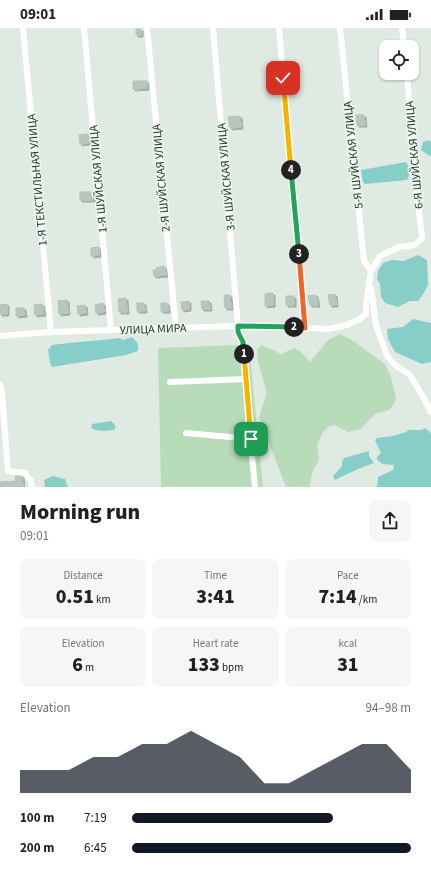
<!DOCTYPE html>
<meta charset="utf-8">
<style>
:root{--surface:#fff;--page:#f6f6f6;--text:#202124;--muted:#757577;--accent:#111827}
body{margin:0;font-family:"Source Sans 3",sans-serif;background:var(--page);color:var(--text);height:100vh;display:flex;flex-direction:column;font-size:15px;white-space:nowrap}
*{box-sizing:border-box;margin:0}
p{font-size:13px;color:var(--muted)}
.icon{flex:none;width:22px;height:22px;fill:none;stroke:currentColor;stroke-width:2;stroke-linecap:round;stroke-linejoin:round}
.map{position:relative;height:459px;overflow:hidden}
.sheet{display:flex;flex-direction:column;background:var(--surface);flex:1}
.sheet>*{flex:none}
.controls{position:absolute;left:379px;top:12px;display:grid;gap:8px}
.controls a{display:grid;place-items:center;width:40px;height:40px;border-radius:8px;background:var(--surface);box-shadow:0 1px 3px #0004;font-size:20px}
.pin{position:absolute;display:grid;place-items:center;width:34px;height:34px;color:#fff;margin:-17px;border-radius:8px;box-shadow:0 2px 6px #0006}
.km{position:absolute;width:20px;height:20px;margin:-10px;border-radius:50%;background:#222;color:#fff;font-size:11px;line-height:20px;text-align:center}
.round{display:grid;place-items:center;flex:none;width:42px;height:42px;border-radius:8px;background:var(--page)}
.summary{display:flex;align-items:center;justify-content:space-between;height:68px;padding:0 20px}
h1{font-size:22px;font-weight:800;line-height:30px}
.stats{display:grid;grid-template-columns:repeat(3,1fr);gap:6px;height:68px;padding:4px 20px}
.stats div{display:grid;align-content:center;border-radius:8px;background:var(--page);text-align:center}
.stats b{font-size:20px;font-weight:800}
.stats small{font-size:11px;font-weight:400}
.stats p{font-size:11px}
.chart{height:112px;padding:8px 20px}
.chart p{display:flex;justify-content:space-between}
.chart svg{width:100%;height:72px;margin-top:4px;fill:var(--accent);opacity:.7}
ul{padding:0 20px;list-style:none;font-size:13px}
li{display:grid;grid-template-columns:64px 48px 1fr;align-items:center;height:30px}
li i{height:10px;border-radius:5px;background:var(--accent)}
.status{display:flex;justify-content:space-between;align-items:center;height:28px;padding:0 20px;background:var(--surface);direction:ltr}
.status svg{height:11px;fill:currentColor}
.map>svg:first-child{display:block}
.green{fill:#b8dbb9}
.water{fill:#87cec9}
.building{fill:#b7c7bd;stroke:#b1c3b8;filter:url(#shadow)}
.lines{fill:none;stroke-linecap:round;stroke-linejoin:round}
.minor{stroke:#fff;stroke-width:6}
.split-1-casing{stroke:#fff;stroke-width:8}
.split-2-casing{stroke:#fff;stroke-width:8}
.split-3-casing{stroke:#fff;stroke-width:8}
.split-4-casing{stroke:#fff;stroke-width:8}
.split-5-casing{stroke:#fff;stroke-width:8}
.split-1{stroke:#f5b400;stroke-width:5}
.split-2{stroke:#22a559;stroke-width:5}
.split-3{stroke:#f0652b;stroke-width:5}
.split-4{stroke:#22a559;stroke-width:5}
.split-5{stroke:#f5b400;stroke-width:5}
.labels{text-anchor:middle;stroke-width:3;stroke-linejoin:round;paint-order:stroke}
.street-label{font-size:12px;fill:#20392d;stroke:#eff6f1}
</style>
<div class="status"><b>09:01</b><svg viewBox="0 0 49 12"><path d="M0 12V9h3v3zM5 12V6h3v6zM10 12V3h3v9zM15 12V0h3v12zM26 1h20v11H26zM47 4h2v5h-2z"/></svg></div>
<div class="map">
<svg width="431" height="459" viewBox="0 0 431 459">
<defs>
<filter id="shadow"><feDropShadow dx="2" dy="2" stdDeviation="0" flood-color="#0004"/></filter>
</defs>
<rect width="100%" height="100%" fill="#dfeae2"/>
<path class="green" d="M 340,306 L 352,312 L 385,336 L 391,349 L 396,370 L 394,376 L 389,382 L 375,386 L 361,401 L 348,404 L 335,397 L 329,398 L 323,404 L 317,417 L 319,431 L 313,443 L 309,459 L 286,459 L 259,389 L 266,368 L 266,361 L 258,334 L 257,321 L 262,317 L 281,326 L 294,320 L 300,323 L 310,334 L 328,312 Z
M 243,317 L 249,317 L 263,459 L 161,459 L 158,320 Z"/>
<path class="water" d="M 428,112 L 431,114 L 431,128 L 428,127 L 421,122 L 423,114 Z
M 406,134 C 410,139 410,147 407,152 L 365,156 L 363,154 L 361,142 Z
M 418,227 L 427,232 L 428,256 L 424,265 L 418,273 L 410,273 L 398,279 L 385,275 L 381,269 L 380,256 L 377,251 L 378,243 L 383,235 L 392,232 L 404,233 Z
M 413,291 L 431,295 L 431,334 L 422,336 L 395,324 L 388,311 L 387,301 L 403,299 Z
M 132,309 L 138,316 L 138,323 L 126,327 L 52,339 L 50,335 L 48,322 L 52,317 C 74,314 97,313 119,310 L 123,312 Z
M 111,393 L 116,398 L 114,402 C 106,403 99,404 91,400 L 92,396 Z
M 425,400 L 431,405 L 431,459 L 377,459 L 378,449 L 393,442 L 394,437 L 383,436 L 377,432 L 377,429 L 381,425 L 375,412 L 377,410 L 393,408 L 406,404 L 409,402 L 421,402 Z
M 369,423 L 369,428 L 374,435 L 358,441 L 335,452 L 333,448 L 342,438 L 342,433 L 344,430 Z
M 53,448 L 65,451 L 68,459 L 45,459 L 44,452 Z"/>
<path class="building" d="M 136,1 L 141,1 L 141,7 L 136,7 Z
M 133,53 L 147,53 L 147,60 L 133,61 Z
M 356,87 L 364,87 L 365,97 L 357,97 Z
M 240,88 L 241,99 L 230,100 L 228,89 Z
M 88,106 L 89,115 L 80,116 L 79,107 Z
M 80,164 L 94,164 L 94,172 L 80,172 Z
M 99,219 L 99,227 L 91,228 L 91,220 Z
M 164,238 L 166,247 L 154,248 L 153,242 L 156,242 L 156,240 Z
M 273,265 L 273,277 L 265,278 L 265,266 Z
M 335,266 L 336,277 L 330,277 L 328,267 Z
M 224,267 L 230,267 L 231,280 L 225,280 Z
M 316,267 L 318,277 L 310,277 L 308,268 Z
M 286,268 L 294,268 L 294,277 L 286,277 Z
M 126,270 L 127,284 L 119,284 L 118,271 Z
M 67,272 L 68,285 L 59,286 L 58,273 Z
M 189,273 L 189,281 L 182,282 L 181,274 Z
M 201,273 L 209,273 L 210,281 L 202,281 Z
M 103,275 L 104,284 L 96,285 L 95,277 Z
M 137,275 L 144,275 L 145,283 L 137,283 Z
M 161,275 L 167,275 L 168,283 L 161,283 Z
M 7,276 L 7,286 L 0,286 L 0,277 Z
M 42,276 L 44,286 L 35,287 L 34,277 Z
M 85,277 L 86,285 L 78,286 L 77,278 Z
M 16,280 L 24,280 L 25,287 L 16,288 Z
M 15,448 L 22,448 L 23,459 L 0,459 L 0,454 L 16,453 Z"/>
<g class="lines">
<path class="minor" d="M 23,0 L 51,304
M 84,0 L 111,302
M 147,0 L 176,300
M 213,0 L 238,298 L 238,304 L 243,314 L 249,398 L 255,459
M 279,0 L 305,300
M 402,0 L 404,19
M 371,243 L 380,228 L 399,219 L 415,217 L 422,210 L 415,149 L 407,45
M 371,260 L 376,297 L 387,328 L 395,337 L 410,347 L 422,367 L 431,384
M 0,308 L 51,304 L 238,298 L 305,300 L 329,301 L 347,297 L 360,291 L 366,286 L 366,276 L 371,243 L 364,233 L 340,0
M 170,354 L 246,351
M 0,356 L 2,366 L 8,443 L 25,445 L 31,453 L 32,459
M 186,405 L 251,411"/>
</g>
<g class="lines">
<defs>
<path id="split-1" d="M 244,326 L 251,411"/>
<path id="split-2" d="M 244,326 L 243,314 L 238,304 L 238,298 L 294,299"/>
<path id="split-3" d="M 294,299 L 305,300 L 299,226"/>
<path id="split-4" d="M 291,142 L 299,226"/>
<path id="split-5" d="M 283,50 L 291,142"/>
</defs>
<use href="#split-1" class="split-1-casing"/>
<use href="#split-2" class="split-2-casing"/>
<use href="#split-3" class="split-3-casing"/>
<use href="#split-4" class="split-4-casing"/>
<use href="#split-5" class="split-5-casing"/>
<use href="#split-1" class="split-1"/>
<use href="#split-2" class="split-2"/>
<use href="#split-3" class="split-3"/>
<use href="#split-4" class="split-4"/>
<use href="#split-5" class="split-5"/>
</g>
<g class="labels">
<g class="street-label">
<text transform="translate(353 127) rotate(-96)" y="4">5-Я ШУЙСКАЯ УЛИЦА</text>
<text transform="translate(414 127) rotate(-95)" y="4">6-Я ШУЙСКАЯ УЛИЦА</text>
<text transform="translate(226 149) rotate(-95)" y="4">3-Я ШУЙСКАЯ УЛИЦА</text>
<text transform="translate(161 150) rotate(-95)" y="4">2-Я ШУЙСКАЯ УЛИЦА</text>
<text transform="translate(98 151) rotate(-95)" y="4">1-Я ШУЙСКАЯ УЛИЦА</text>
<text transform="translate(37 152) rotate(-95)" y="4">1-Я ТЕКСТИЛЬНАЯ УЛИЦА</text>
<text transform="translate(153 301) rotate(-2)" y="4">УЛИЦА МИРА</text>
</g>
</g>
</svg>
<div class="controls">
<a><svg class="icon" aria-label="locate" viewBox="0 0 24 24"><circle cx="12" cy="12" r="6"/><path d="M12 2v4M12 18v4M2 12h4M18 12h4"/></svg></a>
</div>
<div class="pin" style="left:251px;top:411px;background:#1e9e55"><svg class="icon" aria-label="arrive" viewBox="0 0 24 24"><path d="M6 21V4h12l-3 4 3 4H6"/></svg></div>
<div class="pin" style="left:283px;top:50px;background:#d93025"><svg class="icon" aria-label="check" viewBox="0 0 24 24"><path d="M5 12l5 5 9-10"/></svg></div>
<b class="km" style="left:244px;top:326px">1</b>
<b class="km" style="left:294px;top:299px">2</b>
<b class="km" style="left:299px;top:226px">3</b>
<b class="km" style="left:291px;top:142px">4</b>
</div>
<section class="sheet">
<div class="summary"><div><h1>Morning run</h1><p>09:01</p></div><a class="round"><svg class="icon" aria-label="share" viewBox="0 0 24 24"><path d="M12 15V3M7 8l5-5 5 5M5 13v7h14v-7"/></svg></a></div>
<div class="stats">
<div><p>Distance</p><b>0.51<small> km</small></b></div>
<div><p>Time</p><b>3:41</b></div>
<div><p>Pace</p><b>7:14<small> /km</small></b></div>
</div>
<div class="stats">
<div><p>Elevation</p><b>6<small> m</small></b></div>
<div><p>Heart rate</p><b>133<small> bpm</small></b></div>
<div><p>kcal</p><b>31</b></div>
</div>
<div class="chart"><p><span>Elevation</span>94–98 m</p>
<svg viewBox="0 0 160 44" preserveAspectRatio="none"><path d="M0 44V30L10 30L20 30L30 22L40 22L50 14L60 14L70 6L80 14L90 22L100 38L110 38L120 30L130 22L140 14L150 14L160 30V44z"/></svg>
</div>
<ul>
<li><b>100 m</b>7:19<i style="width:72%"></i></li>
<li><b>200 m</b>6:45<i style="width:100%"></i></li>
</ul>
</section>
